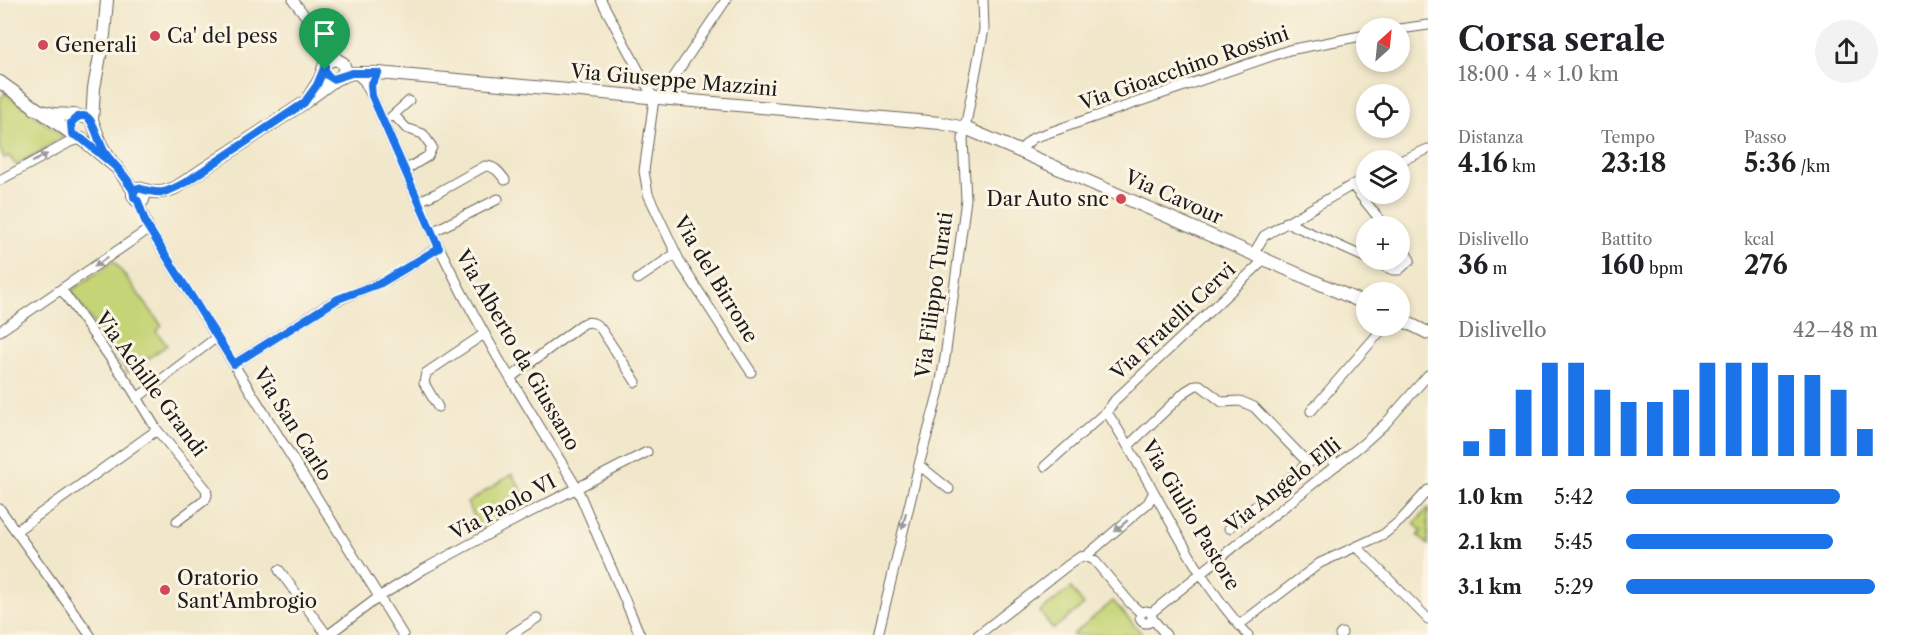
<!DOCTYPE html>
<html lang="it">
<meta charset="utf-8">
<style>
:root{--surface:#fff;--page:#f2f2f2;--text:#202124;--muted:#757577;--accent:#1a73e8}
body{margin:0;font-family:"Libre Caslon Text",serif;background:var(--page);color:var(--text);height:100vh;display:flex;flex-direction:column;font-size:22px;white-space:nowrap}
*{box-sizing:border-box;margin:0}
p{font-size:20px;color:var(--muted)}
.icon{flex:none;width:33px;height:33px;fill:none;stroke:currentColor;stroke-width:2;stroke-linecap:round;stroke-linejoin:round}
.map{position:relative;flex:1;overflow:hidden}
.details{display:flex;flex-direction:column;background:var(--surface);width:480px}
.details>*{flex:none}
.needle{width:39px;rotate:27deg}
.buttons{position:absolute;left:1356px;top:18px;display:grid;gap:12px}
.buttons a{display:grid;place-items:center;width:54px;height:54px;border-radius:50%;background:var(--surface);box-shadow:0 3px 9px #0003;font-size:30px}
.pin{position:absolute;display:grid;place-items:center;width:51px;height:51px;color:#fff;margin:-62px -26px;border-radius:50% 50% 50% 0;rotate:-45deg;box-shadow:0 0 6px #0007}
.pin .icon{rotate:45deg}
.round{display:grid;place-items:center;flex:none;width:63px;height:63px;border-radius:32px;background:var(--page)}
.summary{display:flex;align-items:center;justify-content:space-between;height:102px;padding:0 30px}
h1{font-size:33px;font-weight:700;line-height:45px}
.stats{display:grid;grid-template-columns:repeat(3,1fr);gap:9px;height:102px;padding:6px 30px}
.stats div{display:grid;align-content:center}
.stats b{font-size:26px;font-weight:700}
.stats small{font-size:16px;font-weight:400}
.stats p{font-size:16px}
.chart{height:168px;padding:12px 30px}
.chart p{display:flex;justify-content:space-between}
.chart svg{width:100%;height:108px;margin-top:6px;stroke:var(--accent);stroke-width:6}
ul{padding:0 30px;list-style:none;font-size:20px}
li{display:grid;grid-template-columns:96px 72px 1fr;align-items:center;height:45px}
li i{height:15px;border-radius:8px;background:var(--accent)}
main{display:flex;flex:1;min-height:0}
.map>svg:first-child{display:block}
.green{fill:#c5d476;stroke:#707849;stroke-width:1.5}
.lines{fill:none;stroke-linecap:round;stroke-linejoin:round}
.street-casing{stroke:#676359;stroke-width:11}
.secondary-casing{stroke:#676359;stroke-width:14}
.street{stroke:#fff;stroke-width:9}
.secondary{stroke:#fff;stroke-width:12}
.oneway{fill:#999}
.route-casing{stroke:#fff;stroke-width:12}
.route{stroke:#1a73e8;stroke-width:8}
.poi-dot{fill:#d1495b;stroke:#fcf5e5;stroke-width:2}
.labels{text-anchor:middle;stroke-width:6;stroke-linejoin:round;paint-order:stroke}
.poi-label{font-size:20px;fill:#1c1c1c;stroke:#fcf5e5;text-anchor:start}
.street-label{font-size:20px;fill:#1c1c1c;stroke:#fcf5e5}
</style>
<main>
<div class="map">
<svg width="1428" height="635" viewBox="0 0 1428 635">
<rect width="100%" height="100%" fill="#fcf5e5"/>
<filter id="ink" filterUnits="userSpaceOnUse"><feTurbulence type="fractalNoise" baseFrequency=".0167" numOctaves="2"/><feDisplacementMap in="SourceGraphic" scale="12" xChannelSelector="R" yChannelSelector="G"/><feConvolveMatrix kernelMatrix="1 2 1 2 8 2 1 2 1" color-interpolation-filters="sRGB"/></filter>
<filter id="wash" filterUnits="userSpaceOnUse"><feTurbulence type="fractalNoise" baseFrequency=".008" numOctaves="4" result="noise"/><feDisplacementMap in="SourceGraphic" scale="24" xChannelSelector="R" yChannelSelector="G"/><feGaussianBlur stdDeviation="1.35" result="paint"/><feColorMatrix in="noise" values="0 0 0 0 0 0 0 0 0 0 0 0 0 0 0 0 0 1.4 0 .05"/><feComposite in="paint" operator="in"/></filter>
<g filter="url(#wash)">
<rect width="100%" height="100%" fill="#f1e7ca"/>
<path class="green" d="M 5,93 L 64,137 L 16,165 L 9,156 L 4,158 L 0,149 L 0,99 Z
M 114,261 L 162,326 L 156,331 L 167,345 L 128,373 L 71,291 Z
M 512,474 L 530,505 L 481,530 L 467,503 Z
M 1428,508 L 1428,545 L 1418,536 L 1422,531 L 1414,524 Z
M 1071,588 L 1084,605 L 1053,629 L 1040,612 Z
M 1113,601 L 1143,635 L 1072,635 Z"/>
</g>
<g filter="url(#ink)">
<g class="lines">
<defs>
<path id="street" d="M 293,0 L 339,60
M 601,0 L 654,99 L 644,171 L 648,194 L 681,264 L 751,372
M 1400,29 L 1428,25
M 318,37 L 325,64
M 355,73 L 364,81 L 372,96 L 435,239 L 462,293 L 498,358 L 577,488 L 640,635
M 659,99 L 726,0
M 394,115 L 406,128 L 423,134 L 432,147 L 428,156 L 405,170
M 391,117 L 409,101
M 1019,151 L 1033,138 L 1289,50 L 1366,35
M 1400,161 L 1428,149
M 0,180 L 70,142 L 82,139
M 1352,185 L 1385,226
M 138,201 L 149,229 L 403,635
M 419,201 L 437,193 L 485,166 C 495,166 499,172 505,180
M 1286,222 L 1366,258
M 432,232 L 498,199
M 1254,253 L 1264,236 L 1366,177
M 1369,260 L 1393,270 L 1399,270 L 1410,260 L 1400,244
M 638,279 L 675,254
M 62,290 L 130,386 L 157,430 L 206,489 L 207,495 L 205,500 L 177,521
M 0,331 L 149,229
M 234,364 L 331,303 L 389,279 L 439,247
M 510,378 L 581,325 C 589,320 595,322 601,329 L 636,382
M 137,398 L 217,337
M 438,407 L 424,383 L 426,373 L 484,334
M 1108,410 L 1108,414 C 1156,486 1188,571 1248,635
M 1311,411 L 1385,326
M 1128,446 L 1186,391 L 1196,385 L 1200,385 L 1222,402 L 1240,401 L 1254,407 L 1308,463 L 1323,455 L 1327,455 L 1337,465
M 1045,466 L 1108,410 L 1115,400 L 1265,259
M 949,489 L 919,465 L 939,391 L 945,358 L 966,199 L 963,139 L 984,29 L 983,0
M 0,509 L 90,635
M 1229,528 L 1308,463
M 16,531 L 157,430
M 1357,547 L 1428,619
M 1086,556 L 1094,560 L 1131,604 L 1141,613
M 279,570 L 327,635
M1140 617a6 6 0 1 1 12 0a6 6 0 1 1-12 0Z
M 1151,613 L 1364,443 L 1386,423 L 1428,375
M 1152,618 L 1166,635
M 1239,625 L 1320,563 L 1384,534 L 1401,520 L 1428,490
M 328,635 L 379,597 L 424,569 L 507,524 L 647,452
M 511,635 L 537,618
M 878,635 L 919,465
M 978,635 L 1067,566 L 1080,557 L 1086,556 L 1148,503 L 1153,494
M 1340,635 L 1342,633"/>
<path id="secondary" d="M 0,82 L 72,134
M 310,95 L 320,79 L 325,64 L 329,61 L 335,59 L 343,63 L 345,69 L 341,77
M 35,109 L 53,114 L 74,115 L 89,118 L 93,123 L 101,145 L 113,164
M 92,121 L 94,88 L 104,35 L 107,0
M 82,139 L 117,168 L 134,191 L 133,195 L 136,200 L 143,200 L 145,192
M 134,191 L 138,188 C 153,193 160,194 175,188 L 304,103 L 336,79 L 352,73 L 378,73 L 940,123 L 965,128 L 1019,151 L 1366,304
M 1400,319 L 1428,333"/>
</defs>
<use href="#street" class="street-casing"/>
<use href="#secondary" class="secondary-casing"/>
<use href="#street" class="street"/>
<use href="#secondary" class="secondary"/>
</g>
<defs><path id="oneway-solid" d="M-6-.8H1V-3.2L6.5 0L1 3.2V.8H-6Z" transform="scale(1.5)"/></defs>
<g class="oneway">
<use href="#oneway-solid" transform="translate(40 158) rotate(-28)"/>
<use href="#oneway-solid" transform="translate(101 262) rotate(145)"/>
<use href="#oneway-solid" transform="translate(904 521) rotate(104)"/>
<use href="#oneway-solid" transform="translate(1121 526) rotate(139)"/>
</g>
</g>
<g class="lines" filter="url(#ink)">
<defs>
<path id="route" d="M 325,70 L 325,66 L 317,85 L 304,103 L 186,182 C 165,194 160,195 138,188 L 134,191 L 117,168 L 82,139 L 72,134 L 71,123 C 75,118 81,114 87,117 C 94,121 99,143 104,151 C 112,165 134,180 134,197 L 138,201 L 146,224 L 234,364 L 338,299 L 381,283 L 439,248 L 372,96 L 371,85 L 378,73 L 352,73 L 333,79 L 327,75 L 325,70"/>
</defs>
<use href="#route" class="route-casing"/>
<use href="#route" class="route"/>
</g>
<g class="poi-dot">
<circle cx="155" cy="36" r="6"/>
<circle cx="43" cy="45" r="6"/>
<circle cx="1121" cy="199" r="6"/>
<circle cx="165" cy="590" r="6"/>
</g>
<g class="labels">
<g class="poi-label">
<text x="167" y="43">Ca' del pess</text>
<text x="55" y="52">Generali</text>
<text x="1109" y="206" text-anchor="end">Dar Auto snc</text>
<text x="177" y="585">Oratorio<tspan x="177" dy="23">Sant'Ambrogio</tspan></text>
</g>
<g class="street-label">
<text transform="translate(1184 68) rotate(-19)" y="7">Via Gioacchino Rossini</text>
<text transform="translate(674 80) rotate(5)" y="7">Via Giuseppe Mazzini</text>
<text transform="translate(1174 197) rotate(24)" y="7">Via Cavour</text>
<text transform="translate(716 279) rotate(59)" y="7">Via del Birrone</text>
<text transform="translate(934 295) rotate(-82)" y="7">Via Filippo Turati</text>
<text transform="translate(1173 321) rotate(-43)" y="7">Via Fratelli Cervi</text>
<text transform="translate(518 350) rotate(60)" y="7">Via Alberto da Giussano</text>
<text transform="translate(151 384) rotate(54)" y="7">Via Achille Grandi</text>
<text transform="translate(293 424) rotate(58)" y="7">Via San Carlo</text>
<text transform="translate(1283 485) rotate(-38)" y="7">Via Angelo Elli</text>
<text transform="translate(503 507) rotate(-28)" y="7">Via Paolo VI</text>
<text transform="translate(1191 515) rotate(59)" y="7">Via Giulio Pastore</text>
</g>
</g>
</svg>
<div class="buttons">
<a><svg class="needle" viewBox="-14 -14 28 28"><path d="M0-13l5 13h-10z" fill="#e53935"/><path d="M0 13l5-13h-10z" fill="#757577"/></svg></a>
<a><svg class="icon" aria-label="locate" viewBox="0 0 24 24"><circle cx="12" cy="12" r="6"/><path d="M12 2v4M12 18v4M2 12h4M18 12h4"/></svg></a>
<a><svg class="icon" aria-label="layers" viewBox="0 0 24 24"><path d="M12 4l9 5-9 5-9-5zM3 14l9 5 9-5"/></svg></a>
<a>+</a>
<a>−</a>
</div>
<div class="pin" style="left:325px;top:70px;background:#1e9e55"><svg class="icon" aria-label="arrive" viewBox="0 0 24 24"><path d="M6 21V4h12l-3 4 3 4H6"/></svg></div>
</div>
<section class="details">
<div class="summary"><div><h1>Corsa serale</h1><p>18:00 · 4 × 1.0 km</p></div><a class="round"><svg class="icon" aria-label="share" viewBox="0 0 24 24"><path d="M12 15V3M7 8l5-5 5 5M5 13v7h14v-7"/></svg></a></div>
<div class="stats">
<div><p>Distanza</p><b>4.16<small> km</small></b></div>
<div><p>Tempo</p><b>23:18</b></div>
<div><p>Passo</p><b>5:36<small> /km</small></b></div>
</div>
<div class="stats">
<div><p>Dislivello</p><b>36<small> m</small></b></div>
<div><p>Battito</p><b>160<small> bpm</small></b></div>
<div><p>kcal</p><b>276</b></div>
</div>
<div class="chart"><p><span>Dislivello</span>42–48 m</p>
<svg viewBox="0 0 160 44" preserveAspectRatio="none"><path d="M5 44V38M15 44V33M25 44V17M35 44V6M45 44V6M55 44V17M65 44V22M75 44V22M85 44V17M95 44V6M105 44V6M115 44V6M125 44V11M135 44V11M145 44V17M155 44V33"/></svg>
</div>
<ul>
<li><b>1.0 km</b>5:42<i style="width:85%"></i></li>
<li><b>2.1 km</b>5:45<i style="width:82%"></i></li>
<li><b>3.1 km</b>5:29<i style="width:99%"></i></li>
</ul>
</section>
</main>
